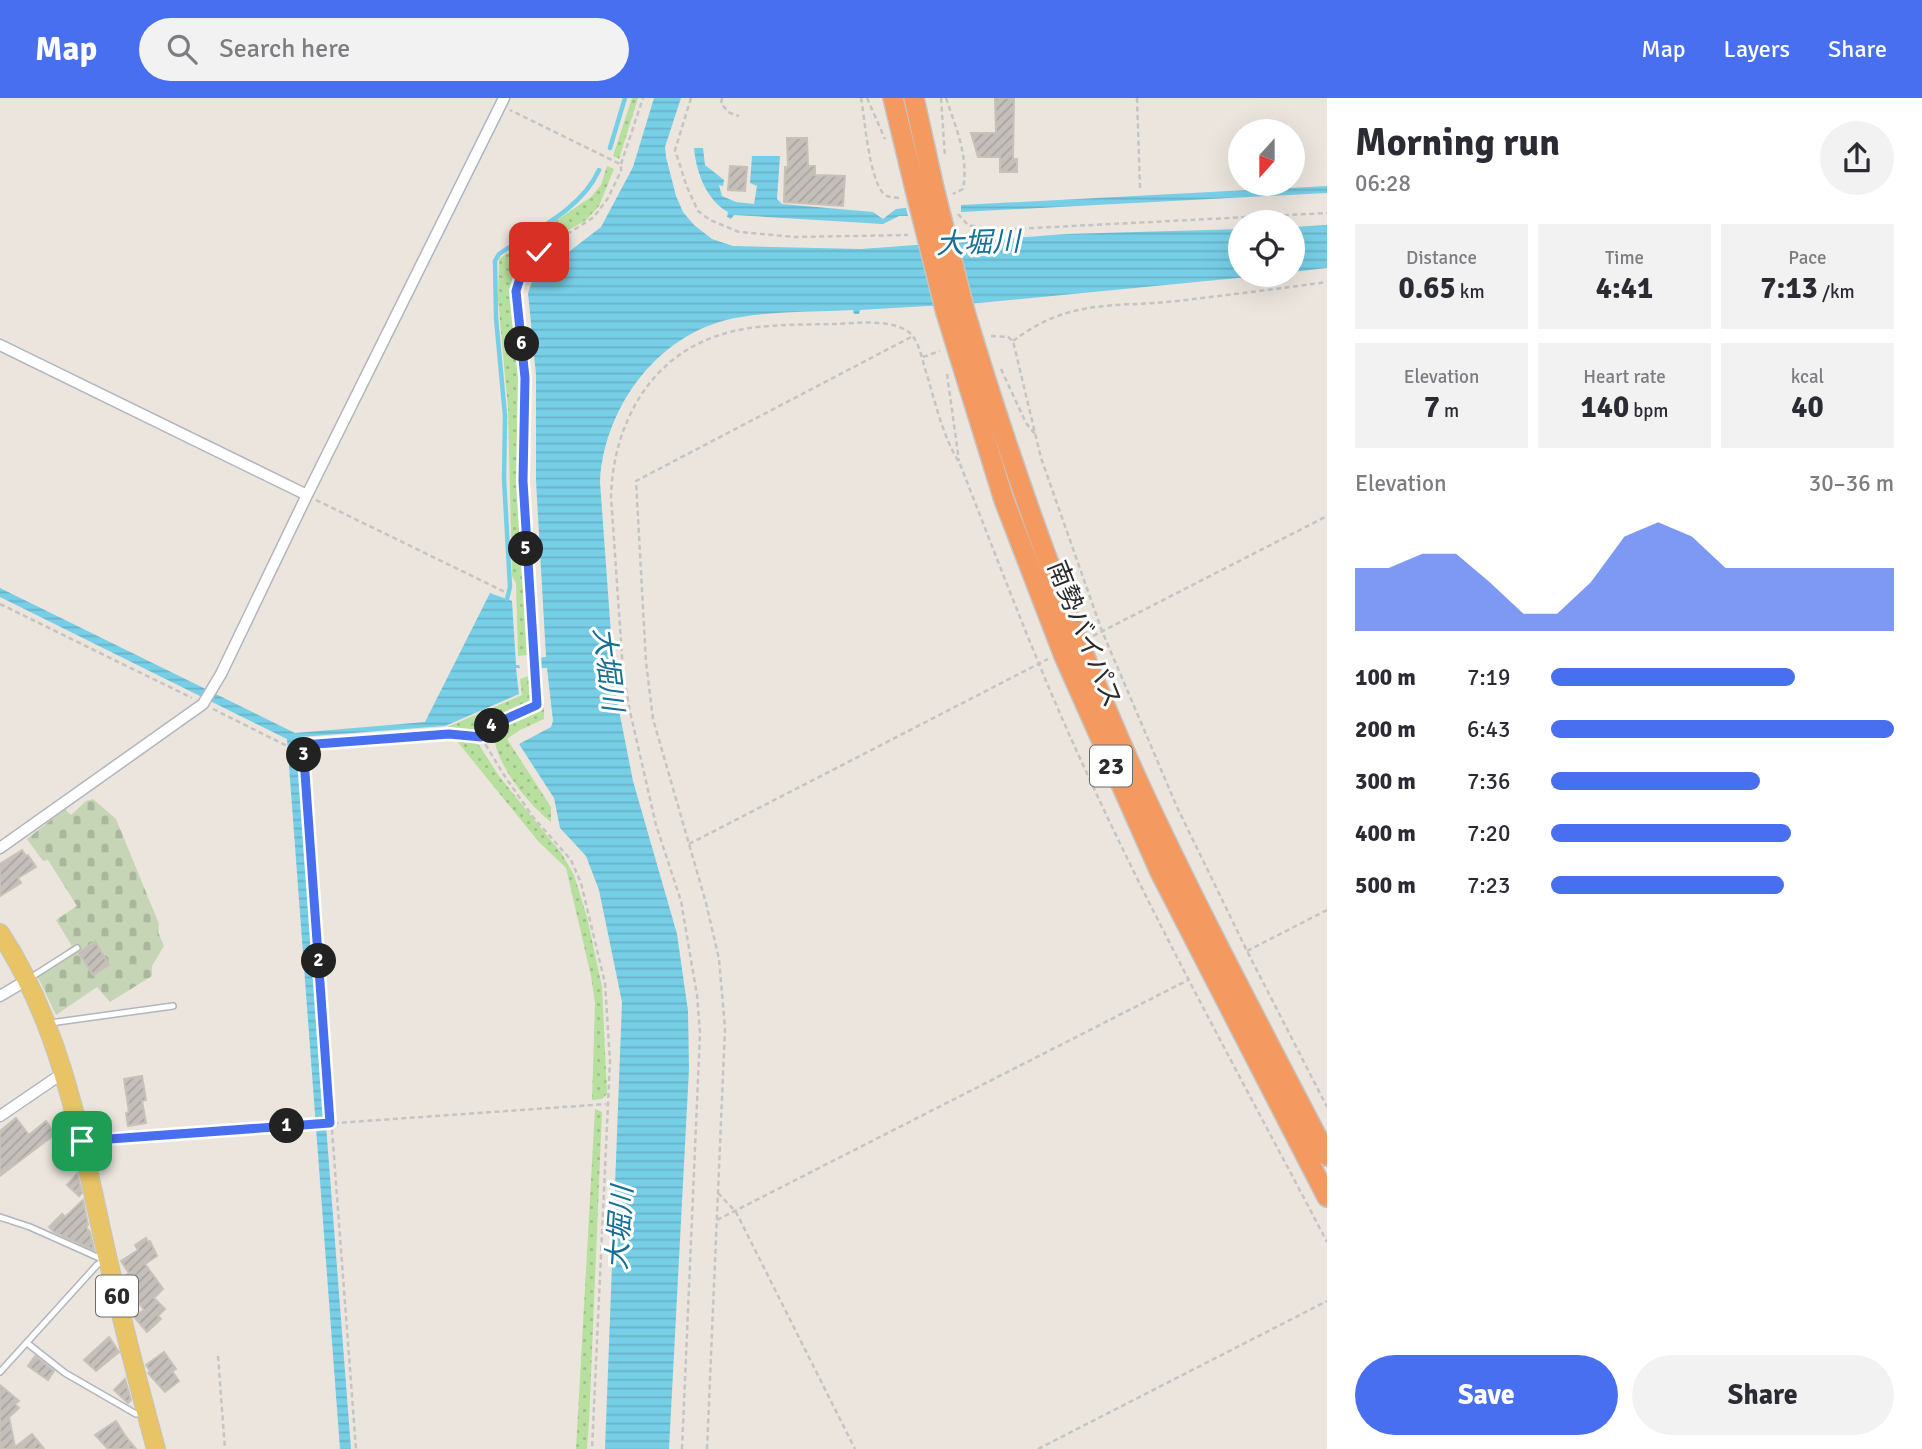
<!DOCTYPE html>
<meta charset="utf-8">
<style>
:root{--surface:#fff;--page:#f2f2f3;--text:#2b2b33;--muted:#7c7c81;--accent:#486fef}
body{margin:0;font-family:Signika,"Noto Sans JP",sans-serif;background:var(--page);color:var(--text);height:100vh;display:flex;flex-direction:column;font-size:26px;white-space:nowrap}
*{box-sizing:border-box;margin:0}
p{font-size:23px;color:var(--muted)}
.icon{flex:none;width:38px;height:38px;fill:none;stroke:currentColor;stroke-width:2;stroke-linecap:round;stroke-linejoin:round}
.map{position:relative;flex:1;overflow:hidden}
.details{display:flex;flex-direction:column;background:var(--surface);width:595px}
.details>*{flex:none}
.needle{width:46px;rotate:201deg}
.tools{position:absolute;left:1228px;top:21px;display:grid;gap:14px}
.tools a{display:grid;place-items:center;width:77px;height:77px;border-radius:50%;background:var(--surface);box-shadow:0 7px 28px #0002;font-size:35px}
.pin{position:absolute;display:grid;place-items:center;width:60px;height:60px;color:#fff;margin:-30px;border-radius:14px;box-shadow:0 4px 10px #0006}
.km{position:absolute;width:35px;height:35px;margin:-18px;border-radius:50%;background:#222;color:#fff;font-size:19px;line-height:35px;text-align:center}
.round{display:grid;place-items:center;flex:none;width:74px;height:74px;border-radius:37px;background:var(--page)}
.headline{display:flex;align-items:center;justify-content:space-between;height:119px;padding:0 28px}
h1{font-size:38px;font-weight:700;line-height:52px}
.stats{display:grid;grid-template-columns:repeat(3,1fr);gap:10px;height:119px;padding:7px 28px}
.stats div{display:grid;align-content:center;border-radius:0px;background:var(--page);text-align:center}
.stats b{font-size:30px;font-weight:700}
.stats small{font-size:19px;font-weight:400}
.stats p{font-size:19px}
.chart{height:196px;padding:14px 28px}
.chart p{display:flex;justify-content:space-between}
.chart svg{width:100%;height:126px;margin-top:7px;fill:var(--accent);opacity:.7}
.action{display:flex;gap:14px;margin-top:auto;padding:14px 28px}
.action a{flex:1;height:80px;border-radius:42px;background:var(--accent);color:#fff;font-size:28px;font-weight:700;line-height:80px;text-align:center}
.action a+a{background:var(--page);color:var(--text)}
ul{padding:0 28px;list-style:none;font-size:23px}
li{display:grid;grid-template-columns:112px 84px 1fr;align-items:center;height:52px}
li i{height:18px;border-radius:9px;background:var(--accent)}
header{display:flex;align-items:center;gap:42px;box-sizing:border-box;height:98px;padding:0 35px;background:var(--accent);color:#fff}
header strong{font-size:33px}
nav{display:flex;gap:38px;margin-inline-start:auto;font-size:24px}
.search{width:490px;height:63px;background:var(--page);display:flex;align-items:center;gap:18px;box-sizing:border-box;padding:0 24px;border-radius:38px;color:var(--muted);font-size:26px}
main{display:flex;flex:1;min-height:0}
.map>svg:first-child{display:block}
.grass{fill:url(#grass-dots)}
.cemetery{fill:url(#cemetery-stones)}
.water{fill:url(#water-rules)}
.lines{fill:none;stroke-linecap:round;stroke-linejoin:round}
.stream{stroke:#77cfe7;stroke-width:4.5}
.building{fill:url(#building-hatch);stroke:#c7c1b8;stroke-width:2}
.lane-casing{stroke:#b1b5be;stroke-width:8}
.street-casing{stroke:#b1b5be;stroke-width:13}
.primary-casing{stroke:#c4c4c4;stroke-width:20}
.highway-casing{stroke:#c4c4c4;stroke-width:22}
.path{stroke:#c4c4c4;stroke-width:2.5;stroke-dasharray:5 3.5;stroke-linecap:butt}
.lane{stroke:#fff;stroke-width:5}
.street{stroke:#fff;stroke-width:10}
.primary{stroke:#e8c466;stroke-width:18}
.highway{stroke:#f49960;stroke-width:19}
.highway-bridge-casing{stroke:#c4c4c4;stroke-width:22;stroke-linecap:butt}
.highway-bridge{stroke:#f49960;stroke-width:19}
.route-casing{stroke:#fff;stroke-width:14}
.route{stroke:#486fef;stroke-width:9}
.labels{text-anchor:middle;stroke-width:6;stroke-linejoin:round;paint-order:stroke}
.shield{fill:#fff;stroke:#6b6b6b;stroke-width:2}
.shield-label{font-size:24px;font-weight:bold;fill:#2b2b2b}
.street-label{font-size:26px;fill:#2b2b2b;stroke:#fff}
.water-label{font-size:28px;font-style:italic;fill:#166f94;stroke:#fff}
</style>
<header>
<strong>Map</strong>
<div class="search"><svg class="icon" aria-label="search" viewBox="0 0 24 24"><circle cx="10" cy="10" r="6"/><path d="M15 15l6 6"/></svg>Search here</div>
<nav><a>Map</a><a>Layers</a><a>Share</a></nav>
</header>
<main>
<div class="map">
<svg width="1327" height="1351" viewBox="0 0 1327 1351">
<defs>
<pattern id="grass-dots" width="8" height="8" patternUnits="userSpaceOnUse" patternTransform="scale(1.75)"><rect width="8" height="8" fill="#b7df9e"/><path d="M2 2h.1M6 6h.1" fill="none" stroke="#9ec088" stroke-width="1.8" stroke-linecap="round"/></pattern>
<pattern id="cemetery-stones" width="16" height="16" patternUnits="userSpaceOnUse" patternTransform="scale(1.75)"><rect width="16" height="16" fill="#c6d5b6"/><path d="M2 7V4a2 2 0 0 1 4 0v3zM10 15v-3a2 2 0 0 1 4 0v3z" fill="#aab79d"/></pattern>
<pattern id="water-rules" width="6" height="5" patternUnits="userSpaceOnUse" patternTransform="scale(1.75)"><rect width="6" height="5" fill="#77cfe7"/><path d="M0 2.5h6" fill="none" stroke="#67b2c6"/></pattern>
<pattern id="building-hatch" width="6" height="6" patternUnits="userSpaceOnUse" patternTransform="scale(1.75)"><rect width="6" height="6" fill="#c4bfba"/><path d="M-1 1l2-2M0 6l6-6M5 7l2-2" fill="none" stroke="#a9a4a0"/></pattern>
</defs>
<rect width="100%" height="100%" fill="#ece5de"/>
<path class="grass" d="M 632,0 L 638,0 L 619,61 L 613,58 Z
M 607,68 L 614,71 L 599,108 L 586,122 L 548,144 L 525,162 L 514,181 L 511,200 L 518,271 L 518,393 L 527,557 L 518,558 L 516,485 L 512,478 L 508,311 L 498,201 L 499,161 L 591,99 L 601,87 Z
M 531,577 L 537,601 L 534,607 L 487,627 L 479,634 L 448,633 L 445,630 L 522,597 L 520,581 Z
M 544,609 L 544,621 L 520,632 L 507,641 L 551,709 L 551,724 C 528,706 495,666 494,636 L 500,629 Z
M 456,642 L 468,642 L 479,647 L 499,678 L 562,756 L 574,777 L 587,819 L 602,889 L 607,996 L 602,1001 L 592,1002 L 595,905 L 591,878 L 566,770 L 538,743 Z
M 595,1011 L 602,1014 L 589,1324 L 587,1351 L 576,1351 Z"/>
<path class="cemetery" d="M 93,701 L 116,721 L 159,826 L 158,834 L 164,848 L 152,868 L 152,878 L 110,904 L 97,889 L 56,917 L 36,875 L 72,848 L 56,822 L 77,808 L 48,762 L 43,763 L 27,741 L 65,711 L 71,717 L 86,703 Z"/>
<path class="water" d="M 654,0 L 681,0 L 665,49 L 666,59 L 676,98 L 683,114 L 694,127 L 712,141 L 733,148 L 861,151 L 1067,136 L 1241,131 L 1241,177 L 1269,177 L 979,205 L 860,212 L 859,216 L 854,216 L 853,212 C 816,214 778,213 741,219 C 661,231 604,307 600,384 L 615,592 L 633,683 L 677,836 L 688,913 L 689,971 L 669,1351 L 605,1351 L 622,904 L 599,792 L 586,758 L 560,730 L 554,700 L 519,646 L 551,629 L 553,623 L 547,570 L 541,570 L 539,560 L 546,559 L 536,383 L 536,277 L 528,195 L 533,181 L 541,180 L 544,173 L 601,129 L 633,69 Z
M 694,50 L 703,50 L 705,67 L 724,82 L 723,88 L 719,87 L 722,98 L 736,104 L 754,106 L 757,88 L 750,85 L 752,58 L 780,58 L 777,101 L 782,106 L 873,114 L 883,121 L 896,111 L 906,110 L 908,118 L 899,118 L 883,126 L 734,117 L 731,121 L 727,119 L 728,114 C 707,103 696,74 694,50 Z
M 1327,88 L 1327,95 L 961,114 L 961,107 Z
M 1327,127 L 1327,170 L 1293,174 L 1293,129 Z
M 0,490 L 295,635 L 425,624 L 490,495 L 512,503 L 516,567 L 519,567 L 520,570 L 516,570 L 519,596 L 445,628 L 300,639 L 297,651 L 351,1351 L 340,1351 L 287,641 L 0,499 Z"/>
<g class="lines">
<path class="stream" d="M 610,50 L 625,0
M 507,501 L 510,489 L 504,381 L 505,318 L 496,220 L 495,163 L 499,156 C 535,132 581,112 599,72"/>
</g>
<path class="building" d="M 995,0 L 1014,0 L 1013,61 L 1017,61 L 1017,74 L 1000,74 L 1000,59 L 978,59 L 971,35 L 996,35 Z
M 787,40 L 807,40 L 808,68 L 815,68 L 815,77 L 845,78 L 843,108 L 784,104 L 785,69 L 788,69 Z
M 730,68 L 747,69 L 745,93 L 728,92 Z
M 22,752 L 26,758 L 28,757 L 36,769 L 18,780 L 21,785 L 0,798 L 0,766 Z
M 95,843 L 109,867 L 93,877 L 79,855 Z
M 142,978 L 146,1002 L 142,1003 L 146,1025 L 128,1028 L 126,1015 L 129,1014 L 124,981 Z
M 16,1020 L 29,1037 L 46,1023 L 55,1036 L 0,1078 L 0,1033 Z
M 77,1076 L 82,1095 L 79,1098 L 67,1087 Z
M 83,1102 L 88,1127 L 86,1129 L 90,1134 L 94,1152 L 54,1134 L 49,1129 L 62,1116 L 65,1119 Z
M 146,1140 L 148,1144 L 150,1143 L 157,1158 L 145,1166 L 163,1191 L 154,1200 L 165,1211 L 158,1218 L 161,1221 L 147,1234 L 134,1219 L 144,1212 L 129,1191 L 127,1185 L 129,1183 L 125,1178 L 129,1175 L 121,1163 L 138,1152 L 135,1147 Z
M 109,1239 L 119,1254 L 96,1273 L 84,1262 Z
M 164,1254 L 176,1271 L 172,1273 L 179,1283 L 165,1294 L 148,1275 L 150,1273 L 146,1267 Z
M 35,1258 L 54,1273 L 48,1282 L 28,1268 Z
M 125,1281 L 131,1302 L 128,1305 L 114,1292 Z
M 0,1287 L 19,1303 L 15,1306 L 19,1310 L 9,1319 L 15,1349 L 32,1336 L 44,1351 L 0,1351 Z
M 116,1323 L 126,1339 L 136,1351 L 108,1351 L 95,1337 Z"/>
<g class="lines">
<defs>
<path id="lane" d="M 30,880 L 77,850
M 50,925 L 173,908
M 0,1119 L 30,1129 L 104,1162
M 27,1245 L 65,1275 L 136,1316 L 143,1315
M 0,1274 L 97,1167 L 105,1161"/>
<path id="street" d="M 0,247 L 307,397
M 0,750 L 203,606 L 221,576 L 307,397 L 504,0
M 0,898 L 27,882
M 0,1018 L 63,975"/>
<path id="primary" d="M 0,835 C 60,926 80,1035 103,1140 C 119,1211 137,1281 156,1351"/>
<path id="highway" d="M 893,0 L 915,91
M 914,0 L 934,90
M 965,214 C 1014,377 1071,536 1141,690 C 1199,815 1264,936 1327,1058
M 946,215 L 1004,402 L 1064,558 L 1160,774 L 1327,1099"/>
</defs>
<use href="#lane" class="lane-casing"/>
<use href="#street" class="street-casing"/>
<use href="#primary" class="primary-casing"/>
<use href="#highway" class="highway-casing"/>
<path class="path" d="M 691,0 L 675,52 L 687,89 L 698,113 L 710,122 L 739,134 L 795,139 L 908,137
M 722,0 L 721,6 L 730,15 L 739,18
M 861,0 C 865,22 869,79 883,95 C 887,100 893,99 899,100
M 867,0 L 885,41
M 941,0 L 945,59
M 946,0 C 956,30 969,59 963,91 L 953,96
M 1137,0 L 1140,90
M 621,66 L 643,0
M 958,116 L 968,127 L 994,132 L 1327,115
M 991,238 L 1008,239 L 1013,243 L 1041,360 L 1102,533 L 1177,709 L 1247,853 L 1327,1009
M 1013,243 C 1070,200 1112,210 1177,203 C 1227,197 1277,191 1327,184
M 923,259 L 940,253
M 1001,271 L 1026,325 L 1035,336
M 947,276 L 959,363
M 316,402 L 507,495
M 0,506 L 192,600
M 1093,538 L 1327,418
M 213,611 L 287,648 L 303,647 L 356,1351
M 481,639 L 488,629 L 537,607 L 539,602 L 533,554 L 527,469 L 523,383 L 525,280 L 516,193 L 521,177 L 539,154 L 594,119 L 608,100 L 621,73 L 621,67 L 618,65 L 510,12
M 481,639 L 504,677 L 533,719 L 571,762 L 581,785 L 605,885 L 610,963 L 592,1351
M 303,647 L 449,636 L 481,639
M 689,746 L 1048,561
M 1247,853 L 1327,812
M 96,1042 L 606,1006
M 718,1095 L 736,1114 L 855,1351
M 717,1122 L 1190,881
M 218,1258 L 225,1351
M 682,1351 L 700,935 L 697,897 L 681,803 L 656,727 L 629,609 L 623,573 L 611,398 C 613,331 646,263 714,239 C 751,225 796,227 835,226 C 856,225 896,220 912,237 C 920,247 923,265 927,277 C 936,307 943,339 960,366 C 1000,468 1038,570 1084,669 C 1158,831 1245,987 1327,1144
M 707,1351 L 725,930 L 719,861 L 706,805 L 653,621 L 646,564 L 636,383 L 913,238
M 1038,1351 L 1327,1203"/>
<use href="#lane" class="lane"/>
<use href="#street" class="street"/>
<use href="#primary" class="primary"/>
<use href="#highway" class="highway"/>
<defs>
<path id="highway-bridge" d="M 934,90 L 965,214
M 915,91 L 946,215"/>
</defs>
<use href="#highway-bridge" class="highway-bridge-casing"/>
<use href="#highway-bridge" class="highway-bridge"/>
</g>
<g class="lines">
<defs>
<path id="route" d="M 82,1043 L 330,1025 L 303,647 L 449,636 L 481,639 L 488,629 L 537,607 L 523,383 L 525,280 L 516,193 L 521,177 L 539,154"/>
</defs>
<use href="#route" class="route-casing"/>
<use href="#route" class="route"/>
</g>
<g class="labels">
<g class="shield">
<rect x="1090" y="647.5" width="42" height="41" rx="5"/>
<rect x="96" y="1177.5" width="42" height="41" rx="5"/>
</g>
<g class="shield-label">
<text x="1111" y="676">23</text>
<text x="117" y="1206">60</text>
</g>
<g class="street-label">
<text transform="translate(1085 536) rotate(68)" y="9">南勢バイパス</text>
</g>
<g class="water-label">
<text transform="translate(978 144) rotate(-2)" y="10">大堀川</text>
<text transform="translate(609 571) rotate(83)" y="10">大堀川</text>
<text transform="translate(619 1130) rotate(-86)" y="10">大堀川</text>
</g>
</g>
</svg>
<div class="tools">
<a><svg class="needle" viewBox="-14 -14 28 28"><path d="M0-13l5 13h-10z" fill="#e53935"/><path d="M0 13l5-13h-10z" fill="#7c7c81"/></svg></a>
<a><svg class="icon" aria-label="locate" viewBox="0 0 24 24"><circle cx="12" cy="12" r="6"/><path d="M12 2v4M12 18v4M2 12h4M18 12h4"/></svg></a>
</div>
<div class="pin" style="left:82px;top:1043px;background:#1e9e55"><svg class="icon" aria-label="arrive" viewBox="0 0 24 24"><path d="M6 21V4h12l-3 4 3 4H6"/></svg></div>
<div class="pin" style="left:539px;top:154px;background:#d93025"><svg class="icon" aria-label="check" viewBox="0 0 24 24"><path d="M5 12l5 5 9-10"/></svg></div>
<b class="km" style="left:287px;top:1028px">1</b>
<b class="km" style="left:319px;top:863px">2</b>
<b class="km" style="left:304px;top:657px">3</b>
<b class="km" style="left:492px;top:628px">4</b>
<b class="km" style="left:526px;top:451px">5</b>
<b class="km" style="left:522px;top:246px">6</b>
</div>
<section class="details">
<div class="headline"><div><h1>Morning run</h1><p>06:28</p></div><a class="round"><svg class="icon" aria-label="share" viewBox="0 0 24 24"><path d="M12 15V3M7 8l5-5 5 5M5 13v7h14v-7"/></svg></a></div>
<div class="stats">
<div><p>Distance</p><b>0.65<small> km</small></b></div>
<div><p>Time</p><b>4:41</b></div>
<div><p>Pace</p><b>7:13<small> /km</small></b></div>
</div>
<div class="stats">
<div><p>Elevation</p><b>7<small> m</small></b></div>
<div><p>Heart rate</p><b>140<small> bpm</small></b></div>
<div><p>kcal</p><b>40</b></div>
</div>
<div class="chart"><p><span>Elevation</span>30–36 m</p>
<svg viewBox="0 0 160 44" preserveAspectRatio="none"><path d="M0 44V22L10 22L20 17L30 17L40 27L50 38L60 38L70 27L80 11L90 6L100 11L110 22L120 22L130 22L140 22L150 22L160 22V44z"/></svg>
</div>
<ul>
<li><b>100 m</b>7:19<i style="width:71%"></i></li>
<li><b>200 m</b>6:43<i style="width:100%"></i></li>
<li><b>300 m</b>7:36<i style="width:61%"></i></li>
<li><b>400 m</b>7:20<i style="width:70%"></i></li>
<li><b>500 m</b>7:23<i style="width:68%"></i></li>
</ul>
<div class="action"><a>Save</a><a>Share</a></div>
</section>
</main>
